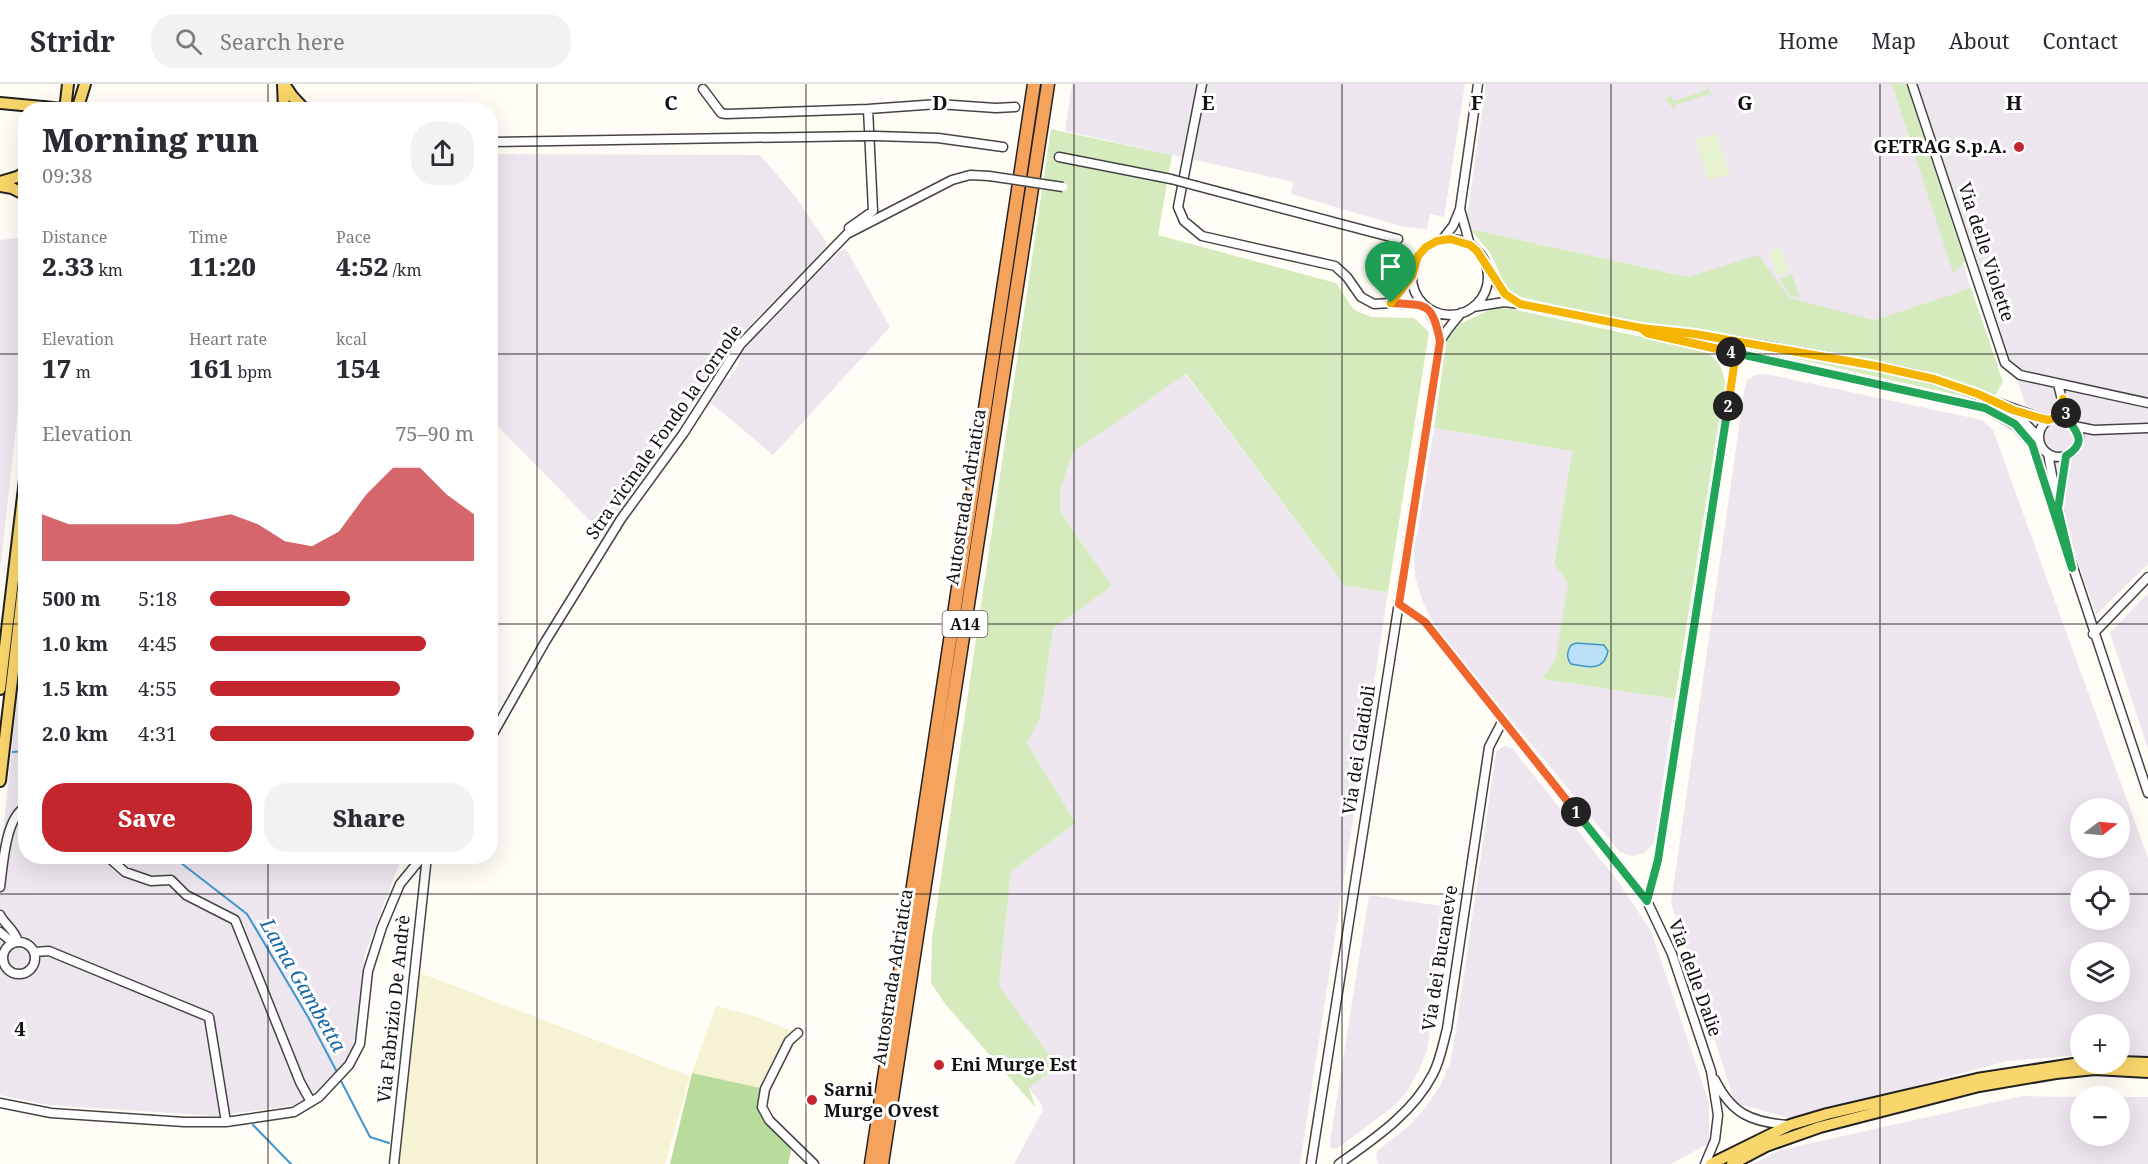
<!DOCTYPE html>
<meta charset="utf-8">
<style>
:root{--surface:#fff;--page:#f2f2f3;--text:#2b2b33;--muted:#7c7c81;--line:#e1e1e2;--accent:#c4262e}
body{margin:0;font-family:"Noto Serif",serif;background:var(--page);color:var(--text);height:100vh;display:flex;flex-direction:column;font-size:22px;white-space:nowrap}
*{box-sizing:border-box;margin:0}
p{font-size:20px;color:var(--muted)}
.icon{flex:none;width:33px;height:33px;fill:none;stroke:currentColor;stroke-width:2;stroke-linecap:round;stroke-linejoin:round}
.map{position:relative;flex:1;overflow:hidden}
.sheet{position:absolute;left:18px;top:18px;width:480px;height:762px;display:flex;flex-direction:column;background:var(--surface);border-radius:24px;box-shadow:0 6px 24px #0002}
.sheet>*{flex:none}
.needle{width:39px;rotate:74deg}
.fabs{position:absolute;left:2070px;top:714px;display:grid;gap:12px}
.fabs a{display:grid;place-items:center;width:60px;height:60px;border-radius:50%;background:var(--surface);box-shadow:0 6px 24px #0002;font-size:30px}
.pin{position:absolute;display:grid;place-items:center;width:51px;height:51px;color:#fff;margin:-62px -26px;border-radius:50% 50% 50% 0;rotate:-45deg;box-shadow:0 0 6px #0007}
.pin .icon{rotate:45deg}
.km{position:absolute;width:30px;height:30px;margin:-15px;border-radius:50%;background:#222;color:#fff;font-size:16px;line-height:30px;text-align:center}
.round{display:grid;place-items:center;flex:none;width:63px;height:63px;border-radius:24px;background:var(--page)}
.overview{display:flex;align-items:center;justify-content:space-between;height:102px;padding:0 24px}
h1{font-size:33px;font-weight:800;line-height:45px}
.figures{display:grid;grid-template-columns:repeat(3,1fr);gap:9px;height:102px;padding:6px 24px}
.figures div{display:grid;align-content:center}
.figures b{font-size:26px;font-weight:800}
.figures small{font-size:16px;font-weight:400}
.figures p{font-size:16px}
.chart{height:168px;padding:12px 24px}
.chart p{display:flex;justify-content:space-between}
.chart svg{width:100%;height:108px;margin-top:6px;fill:var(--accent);opacity:.7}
.action{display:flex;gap:12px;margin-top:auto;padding:12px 24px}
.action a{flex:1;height:69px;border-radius:24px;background:var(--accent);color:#fff;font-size:24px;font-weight:800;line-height:69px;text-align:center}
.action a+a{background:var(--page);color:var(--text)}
ul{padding:0 24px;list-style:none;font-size:20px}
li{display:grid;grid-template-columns:96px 72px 1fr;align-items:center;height:45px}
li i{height:15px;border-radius:8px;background:var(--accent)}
header{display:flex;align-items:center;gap:36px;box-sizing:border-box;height:84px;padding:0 30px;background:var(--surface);border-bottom:2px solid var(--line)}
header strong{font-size:28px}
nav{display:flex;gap:33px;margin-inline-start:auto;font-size:21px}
.search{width:420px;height:54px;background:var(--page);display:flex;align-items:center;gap:15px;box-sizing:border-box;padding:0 21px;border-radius:24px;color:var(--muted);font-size:22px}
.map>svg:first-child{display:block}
.industrial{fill:#eee6ef;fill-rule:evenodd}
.farmland{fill:#f6f3d4}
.green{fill:#d5ebbd}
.forest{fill:#b9dc9c}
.pitch{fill:#e6f2cf}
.water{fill:#b9e0f7;stroke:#3f96cf;stroke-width:1.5}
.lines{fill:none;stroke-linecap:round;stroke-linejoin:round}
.stream{stroke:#3f96cf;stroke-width:2}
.minor-casing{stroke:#444;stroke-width:11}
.major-casing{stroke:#222;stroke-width:14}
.highway-casing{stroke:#222;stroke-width:15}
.minor{stroke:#fff;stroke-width:8}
.major{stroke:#f9d66b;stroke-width:10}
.highway{stroke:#f5a25d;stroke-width:12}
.minor-bridge-casing{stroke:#444;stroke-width:11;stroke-linecap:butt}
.major-bridge-casing{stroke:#222;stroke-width:14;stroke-linecap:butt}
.minor-bridge{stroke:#fff;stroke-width:8}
.major-bridge{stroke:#f9d66b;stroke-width:10}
.split-1-casing{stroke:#fff;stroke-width:12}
.split-2-casing{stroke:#fff;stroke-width:12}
.split-3-casing{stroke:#fff;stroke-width:12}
.split-4-casing{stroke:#fff;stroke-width:12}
.split-5-casing{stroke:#fff;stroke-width:12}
.split-1{stroke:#f0652b;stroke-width:8}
.split-2{stroke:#22a559;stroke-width:8}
.split-3{stroke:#f5b400;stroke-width:8}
.split-4{stroke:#22a559;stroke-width:8}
.split-5{stroke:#f5b400;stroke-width:8}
.grid{fill:none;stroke:#111;stroke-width:1.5;stroke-opacity:0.55}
.poi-dot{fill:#c4262e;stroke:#fff;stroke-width:2}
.labels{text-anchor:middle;stroke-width:6;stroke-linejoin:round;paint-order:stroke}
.shield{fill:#fff;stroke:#585858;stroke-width:1.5}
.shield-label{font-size:16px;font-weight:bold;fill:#111}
.poi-label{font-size:18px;font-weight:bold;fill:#111;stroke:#fff;text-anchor:start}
.street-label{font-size:18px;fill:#111;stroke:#fff}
.water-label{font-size:20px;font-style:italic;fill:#1768a6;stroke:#fff}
.grid-label{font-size:20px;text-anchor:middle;font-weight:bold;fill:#111;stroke:#fff;stroke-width:6;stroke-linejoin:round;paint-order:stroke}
</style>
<header>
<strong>Stridr</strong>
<div class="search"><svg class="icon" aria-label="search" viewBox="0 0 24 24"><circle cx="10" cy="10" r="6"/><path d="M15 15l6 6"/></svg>Search here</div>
<nav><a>Home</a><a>Map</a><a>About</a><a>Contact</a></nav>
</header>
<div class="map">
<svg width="2148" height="1080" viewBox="0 0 2148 1080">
<rect width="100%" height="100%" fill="#fffdf5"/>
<path class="industrial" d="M 1072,0 L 1465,0 L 1444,133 L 1430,130 L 1427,145 L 1404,143 L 1291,110 L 1293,98 L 1065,47 Z
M 1486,0 L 1903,0 L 1971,204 L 1874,236 L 1790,215 L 1757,172 L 1688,193 L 1470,145 L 1467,133 Z
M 1918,0 L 2148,0 L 2148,480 L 2096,531 Z
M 491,70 L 760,71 L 796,113 L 826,158 L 826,164 L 740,251 L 604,451 L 491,335 Z
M 25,153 L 25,261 L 0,487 L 0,156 Z
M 846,165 L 890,243 L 773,371 L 710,318 L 724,296 L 730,294 L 740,278 L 737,274 L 744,264 L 840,167 Z
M 1185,290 L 1345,502 L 1388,508 L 1300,1080 L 1014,1080 L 1043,1026 L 1041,1020 L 1029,1004 L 999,902 L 1011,787 L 1076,739 L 1027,659 L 1040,635 L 1053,545 L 1112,502 L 1060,428 L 1060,407 L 1073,368 Z
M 1766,290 L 1982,336 L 1993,346 L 2148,774 L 2148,973 L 2120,972 L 2120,940 L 2080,940 L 2080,971 L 2007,977 L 1793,1035 L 1735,1019 L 1671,819 L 1744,309 L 1746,297 L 1755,291 ZM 2080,724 L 2120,724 L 2120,764 L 2080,764 ZM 2080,796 L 2120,796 L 2120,836 L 2080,836 ZM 2080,868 L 2120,868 L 2120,908 L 2080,908 Z
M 1434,344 L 1572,366 L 1554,480 L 1568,499 L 1555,577 L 1543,595 L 1675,615 L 1654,759 L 1644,769 L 1632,772 L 1620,768 L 1435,543 L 1423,519 L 1415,493 L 1414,468 Z
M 2148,509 L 2148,665 L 2110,549 Z
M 25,543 L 26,772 L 402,773 L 365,870 L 357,949 L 353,966 L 344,979 L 317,1006 L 295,1021 L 216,1032 L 48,1021 L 0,1011 L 0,774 Z
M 1504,662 L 1512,664 L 1617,796 L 1651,847 L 1709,1019 L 1709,1058 L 1706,1061 L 1671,1080 L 1379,1080 L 1377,1077 L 1376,1068 L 1409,1042 L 1426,1023 L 1440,1002 L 1450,980 L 1455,952 L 1496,668 Z
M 1369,811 L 1448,823 L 1427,966 L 1419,986 L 1408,1006 L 1394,1022 L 1338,1064 L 1333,1065 L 1330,1063 L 1330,1058 Z
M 2022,1012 L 2080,1013 L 2080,1052 L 2120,1052 L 2120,1013 L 2148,1013 L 2148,1080 L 1753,1080 L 1780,1066 Z"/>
<path class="farmland" d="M 415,887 L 690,992 L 665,1080 L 395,1080 Z
M 716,922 L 753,932 L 798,949 L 765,1005 L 692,989 Z"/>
<path class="green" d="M 1707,0 L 1713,15 L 1709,10 L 1675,21 L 1675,27 L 1665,14 L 1671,12 L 1674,17 L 1708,6 Z
M 1892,0 L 1906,0 L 1965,178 L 1953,189 Z
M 1051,45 L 1172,71 L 1158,151 L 1336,199 L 1354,226 L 1372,233 L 1414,234 L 1429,248 L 1388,508 L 1345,502 L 1186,290 L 1073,368 L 1060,407 L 1060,428 L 1112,502 L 1053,545 L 1040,635 L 1027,659 L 1076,739 L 1011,787 L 999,902 L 1057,982 L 1029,1004 L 1036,1024 L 946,921 L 931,899 L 932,855 Z
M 1470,145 L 1688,193 L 1758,171 L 1790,214 L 1874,236 L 1971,204 L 2003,298 L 1994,313 L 1985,317 L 1516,212 L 1505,201 L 1491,170 Z
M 1792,190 L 1800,214 L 1791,212 L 1779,195 Z
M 1496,223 L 1511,225 L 1703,266 C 1717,275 1722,282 1725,298 L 1675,615 L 1542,595 L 1555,577 L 1568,499 L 1554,480 L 1572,367 L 1434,344 L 1447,255 L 1460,240 Z"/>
<path class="forest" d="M 692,989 L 765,1005 L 762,1023 L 793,1059 L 788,1080 L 670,1080 Z"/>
<path class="pitch" d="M 1716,49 L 1730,90 L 1709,97 L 1695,55 Z
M 1781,164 L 1789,188 L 1777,192 L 1769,168 Z"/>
<path class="water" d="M 1576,559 L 1604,561 L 1608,567 C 1604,588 1588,583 1571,580 C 1566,573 1567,568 1571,561 Z"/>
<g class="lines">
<path class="stream" d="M 13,668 L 26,667
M 172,772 L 247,830 L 308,933 L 338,990
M 340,995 L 370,1053 L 389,1059
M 253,1041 L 291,1080"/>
<defs>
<path id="minor" d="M 1202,0 L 1178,123 L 1184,137 L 1202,152 L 1335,182 L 1347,193 L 1361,213 L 1374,220 L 1391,219 L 1424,221
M 1912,0 L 2005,279 L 2020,291 L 2148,319
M 703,5 L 721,29 L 726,30 L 868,25 L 938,20 L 996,24 L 1015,23
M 876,52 L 938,54 L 1003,63
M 490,58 L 865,52
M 1059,73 L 1171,95
M 1197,102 L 1398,155
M 1460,125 L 1470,161
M 849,144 L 873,127 L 868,25
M1412 193a38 38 0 1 1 76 0a38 38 0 1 1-76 0Z
M 1442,156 L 1453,142 L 1460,125 L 1478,0
M 1488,186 L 1505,210 L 1519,220
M 1391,219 L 1412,192
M 1473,223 L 1504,218 L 1520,220 L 1640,244 L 1647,249 L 1985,324 L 2015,341 L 2032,360 L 2148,709
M 1656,246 C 1708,251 1759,261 1810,270 C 1852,278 1895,284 1936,296 C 1974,308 2010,325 2048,336
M 1440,257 L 1448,245 L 1461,229
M 2058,300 L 2067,336
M 2013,326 L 2039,354
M2039 353a20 20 0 1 1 40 0a20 20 0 1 1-40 0Z
M 2074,342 L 2094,346 L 2148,344
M 2048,370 L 2059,428
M 2059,418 L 2066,372
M 1399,520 L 1425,538 L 1647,817 L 1672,870 L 1711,987 L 1718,1031 L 1715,1056 L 1705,1080
M 2093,550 L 2148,493
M 490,655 L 545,558 L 621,435 L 683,350 L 740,261 L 847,150 L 952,96 L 970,91 L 989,92
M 107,772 L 125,788 L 151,797 L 171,796 L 186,811 L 235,836 L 300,998 L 311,1018
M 0,803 C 3,782 5,733 26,723
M 1647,817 L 1658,776 L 1736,269
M 0,831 C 5,841 15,846 18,858
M 0,848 L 13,859
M3 874a16 16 0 1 1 32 0a16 16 0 1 1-32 0Z
M 34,868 L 49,867 L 209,933 L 226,1038
M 798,949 L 789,957 L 765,1005 L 762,1023 L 769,1036 L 814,1080
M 1715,996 C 1732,1030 1751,1038 1788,1041
M 0,1019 L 51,1029 L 184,1038 L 226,1038 L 294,1028 L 319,1013 L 349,981 L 360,960 L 368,887 L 382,843 L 400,800 L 423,772
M 394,1080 L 427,772
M 1311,1080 L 1440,257 L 1437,242 L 1428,225
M 1339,1080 C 1374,1055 1413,1029 1433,990 C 1440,977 1443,960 1447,945 L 1489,663 L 1503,636"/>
<path id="major" d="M 283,0 L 284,26
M 284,0 L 292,12 L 305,26
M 0,19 L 43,23
M 65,26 L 68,0
M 77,26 L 85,0
M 0,98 L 17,93 L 26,88
M 0,102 L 12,104 L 26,111
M 0,605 L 26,387
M 0,697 L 26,478
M 2120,978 L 2148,979
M 1711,1080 L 1790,1041 L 1827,1030 L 1977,995 L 2080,979
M 1732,1080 L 1766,1062 L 1820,1043 L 1979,1002 L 2056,989 L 2095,985 L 2148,988"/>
<path id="highway" d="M 871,1080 L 1034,0
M 882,1080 L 1048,0"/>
</defs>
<use href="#minor" class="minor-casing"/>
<use href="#major" class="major-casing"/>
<use href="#highway" class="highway-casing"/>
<use href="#minor" class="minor"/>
<use href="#major" class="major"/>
<use href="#highway" class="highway"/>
<defs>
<path id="minor-bridge" d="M 865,52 L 876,52
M 989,92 L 1063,103
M 1171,95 L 1197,102"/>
<path id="major-bridge" d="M 43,23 L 71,26"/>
</defs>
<use href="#minor-bridge" class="minor-bridge-casing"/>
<use href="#major-bridge" class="major-bridge-casing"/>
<use href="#minor-bridge" class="minor-bridge"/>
<use href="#major-bridge" class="major-bridge"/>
</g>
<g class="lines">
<defs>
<path id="split-1" d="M 1391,219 C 1427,221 1432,218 1440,257 L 1399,520 L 1425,538 L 1576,728"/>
<path id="split-2" d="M 1576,728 L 1647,817 L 1658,776 L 1728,322"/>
<path id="split-3" d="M 1728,322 L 1736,269 L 1647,249 L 1641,244 L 1695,250 L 1876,282 L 1934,295 L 1978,310 L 2013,326 L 2040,334 L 2048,336 L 2054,334 L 2063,315 L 2066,329"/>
<path id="split-4" d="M 1731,268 L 1985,324 L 2015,340 L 2032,360 L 2072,484 L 2058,425 L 2066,372 C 2093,355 2069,344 2066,329"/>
<path id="split-5" d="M 1391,219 L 1412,192 L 1418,172 L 1426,163 L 1437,157 L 1450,155 L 1470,161 L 1477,167 L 1505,210 L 1520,220 L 1641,244 L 1647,249 L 1731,268"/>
</defs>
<use href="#split-1" class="split-1-casing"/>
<use href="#split-2" class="split-2-casing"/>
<use href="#split-3" class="split-3-casing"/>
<use href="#split-4" class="split-4-casing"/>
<use href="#split-5" class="split-5-casing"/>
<use href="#split-1" class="split-1"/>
<use href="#split-2" class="split-2"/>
<use href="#split-3" class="split-3"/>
<use href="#split-4" class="split-4"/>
<use href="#split-5" class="split-5"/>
</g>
<path class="grid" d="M 268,0 L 268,26M 537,0 L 537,1080M 806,0 L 806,1080M 1074,0 L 1074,1080M 1342,0 L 1342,1080M 1611,0 L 1611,1080M 1880,0 L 1880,1080M 0,270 L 26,270M 490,270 L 2148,270M 0,540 L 26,540M 490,540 L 2148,540M 268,772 L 268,1080M 0,810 L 2080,810M 2120,810 L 2148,810"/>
<g class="poi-dot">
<circle cx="2019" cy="63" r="6"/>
<circle cx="939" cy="981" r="6"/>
<circle cx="812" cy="1016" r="6"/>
</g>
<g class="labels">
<rect class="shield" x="942.5" y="527" width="45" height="26" rx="4.5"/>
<g class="shield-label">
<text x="965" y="546">A14</text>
</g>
<g class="poi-label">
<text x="2007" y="69" text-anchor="end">GETRAG S.p.A.</text>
<text x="951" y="987">Eni Murge Est</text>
<text x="824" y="1012">Sarni<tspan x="824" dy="21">Murge Ovest</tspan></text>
</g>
<g class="street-label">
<text transform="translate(1986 168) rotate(72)" y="6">Via delle Violette</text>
<text transform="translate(664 348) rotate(-55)" y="6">Stra vicinale Fondo la Cornole</text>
<text transform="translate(966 413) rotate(-81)" y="6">Autostrada Adriatica</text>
<text transform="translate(1359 666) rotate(-81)" y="6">Via dei Gladioli</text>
<text transform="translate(1440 874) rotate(-81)" y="6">Via dei Bucaneve</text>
<text transform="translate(893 893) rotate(-81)" y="6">Autostrada Adriatica</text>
<text transform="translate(1695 894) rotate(70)" y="6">Via delle Dalie</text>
<text transform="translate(394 925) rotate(-84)" y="6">Via Fabrizio De Andrè</text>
</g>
<g class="water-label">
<text transform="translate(303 901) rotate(60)" y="7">Lama Gambetta</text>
</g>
</g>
<g class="grid-label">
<text x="671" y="26">C</text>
<text x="940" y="26">D</text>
<text x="1208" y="26">E</text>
<text x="1477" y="26">F</text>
<text x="1745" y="26">G</text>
<text x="2014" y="26">H</text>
<text x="20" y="952">4</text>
</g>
</svg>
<div class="fabs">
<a><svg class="needle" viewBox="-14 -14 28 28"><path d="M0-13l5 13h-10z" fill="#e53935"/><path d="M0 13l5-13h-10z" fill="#7c7c81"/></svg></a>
<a><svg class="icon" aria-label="locate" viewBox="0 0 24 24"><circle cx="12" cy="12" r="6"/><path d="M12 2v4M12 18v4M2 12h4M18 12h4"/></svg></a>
<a><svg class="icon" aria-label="layers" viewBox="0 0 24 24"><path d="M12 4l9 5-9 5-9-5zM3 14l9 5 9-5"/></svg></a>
<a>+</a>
<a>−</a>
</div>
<div class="pin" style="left:1391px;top:219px;background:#1e9e55"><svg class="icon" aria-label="arrive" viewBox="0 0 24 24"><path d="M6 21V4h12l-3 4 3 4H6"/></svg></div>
<b class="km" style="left:1576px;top:728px">1</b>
<b class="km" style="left:1728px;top:322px">2</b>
<b class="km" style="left:2066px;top:329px">3</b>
<b class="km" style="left:1731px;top:268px">4</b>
<section class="sheet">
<div class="overview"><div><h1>Morning run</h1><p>09:38</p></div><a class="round"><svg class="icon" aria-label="share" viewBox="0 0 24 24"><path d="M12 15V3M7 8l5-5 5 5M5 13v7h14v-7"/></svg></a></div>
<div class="figures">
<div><p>Distance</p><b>2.33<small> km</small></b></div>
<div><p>Time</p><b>11:20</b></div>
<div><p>Pace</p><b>4:52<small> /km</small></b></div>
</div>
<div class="figures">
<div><p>Elevation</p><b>17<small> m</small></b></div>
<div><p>Heart rate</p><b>161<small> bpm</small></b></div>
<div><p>kcal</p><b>154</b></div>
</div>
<div class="chart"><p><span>Elevation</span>75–90 m</p>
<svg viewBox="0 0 160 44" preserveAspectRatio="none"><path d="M0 44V25L10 29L20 29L30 29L40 29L50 29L60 27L70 25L80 29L90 36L100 38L110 32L120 17L130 6L140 6L150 17L160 25V44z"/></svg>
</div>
<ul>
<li><b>500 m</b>5:18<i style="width:53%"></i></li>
<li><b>1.0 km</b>4:45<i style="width:82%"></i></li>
<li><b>1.5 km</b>4:55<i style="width:72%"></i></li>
<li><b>2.0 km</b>4:31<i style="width:100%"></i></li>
</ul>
<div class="action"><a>Save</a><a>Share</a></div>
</section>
</div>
